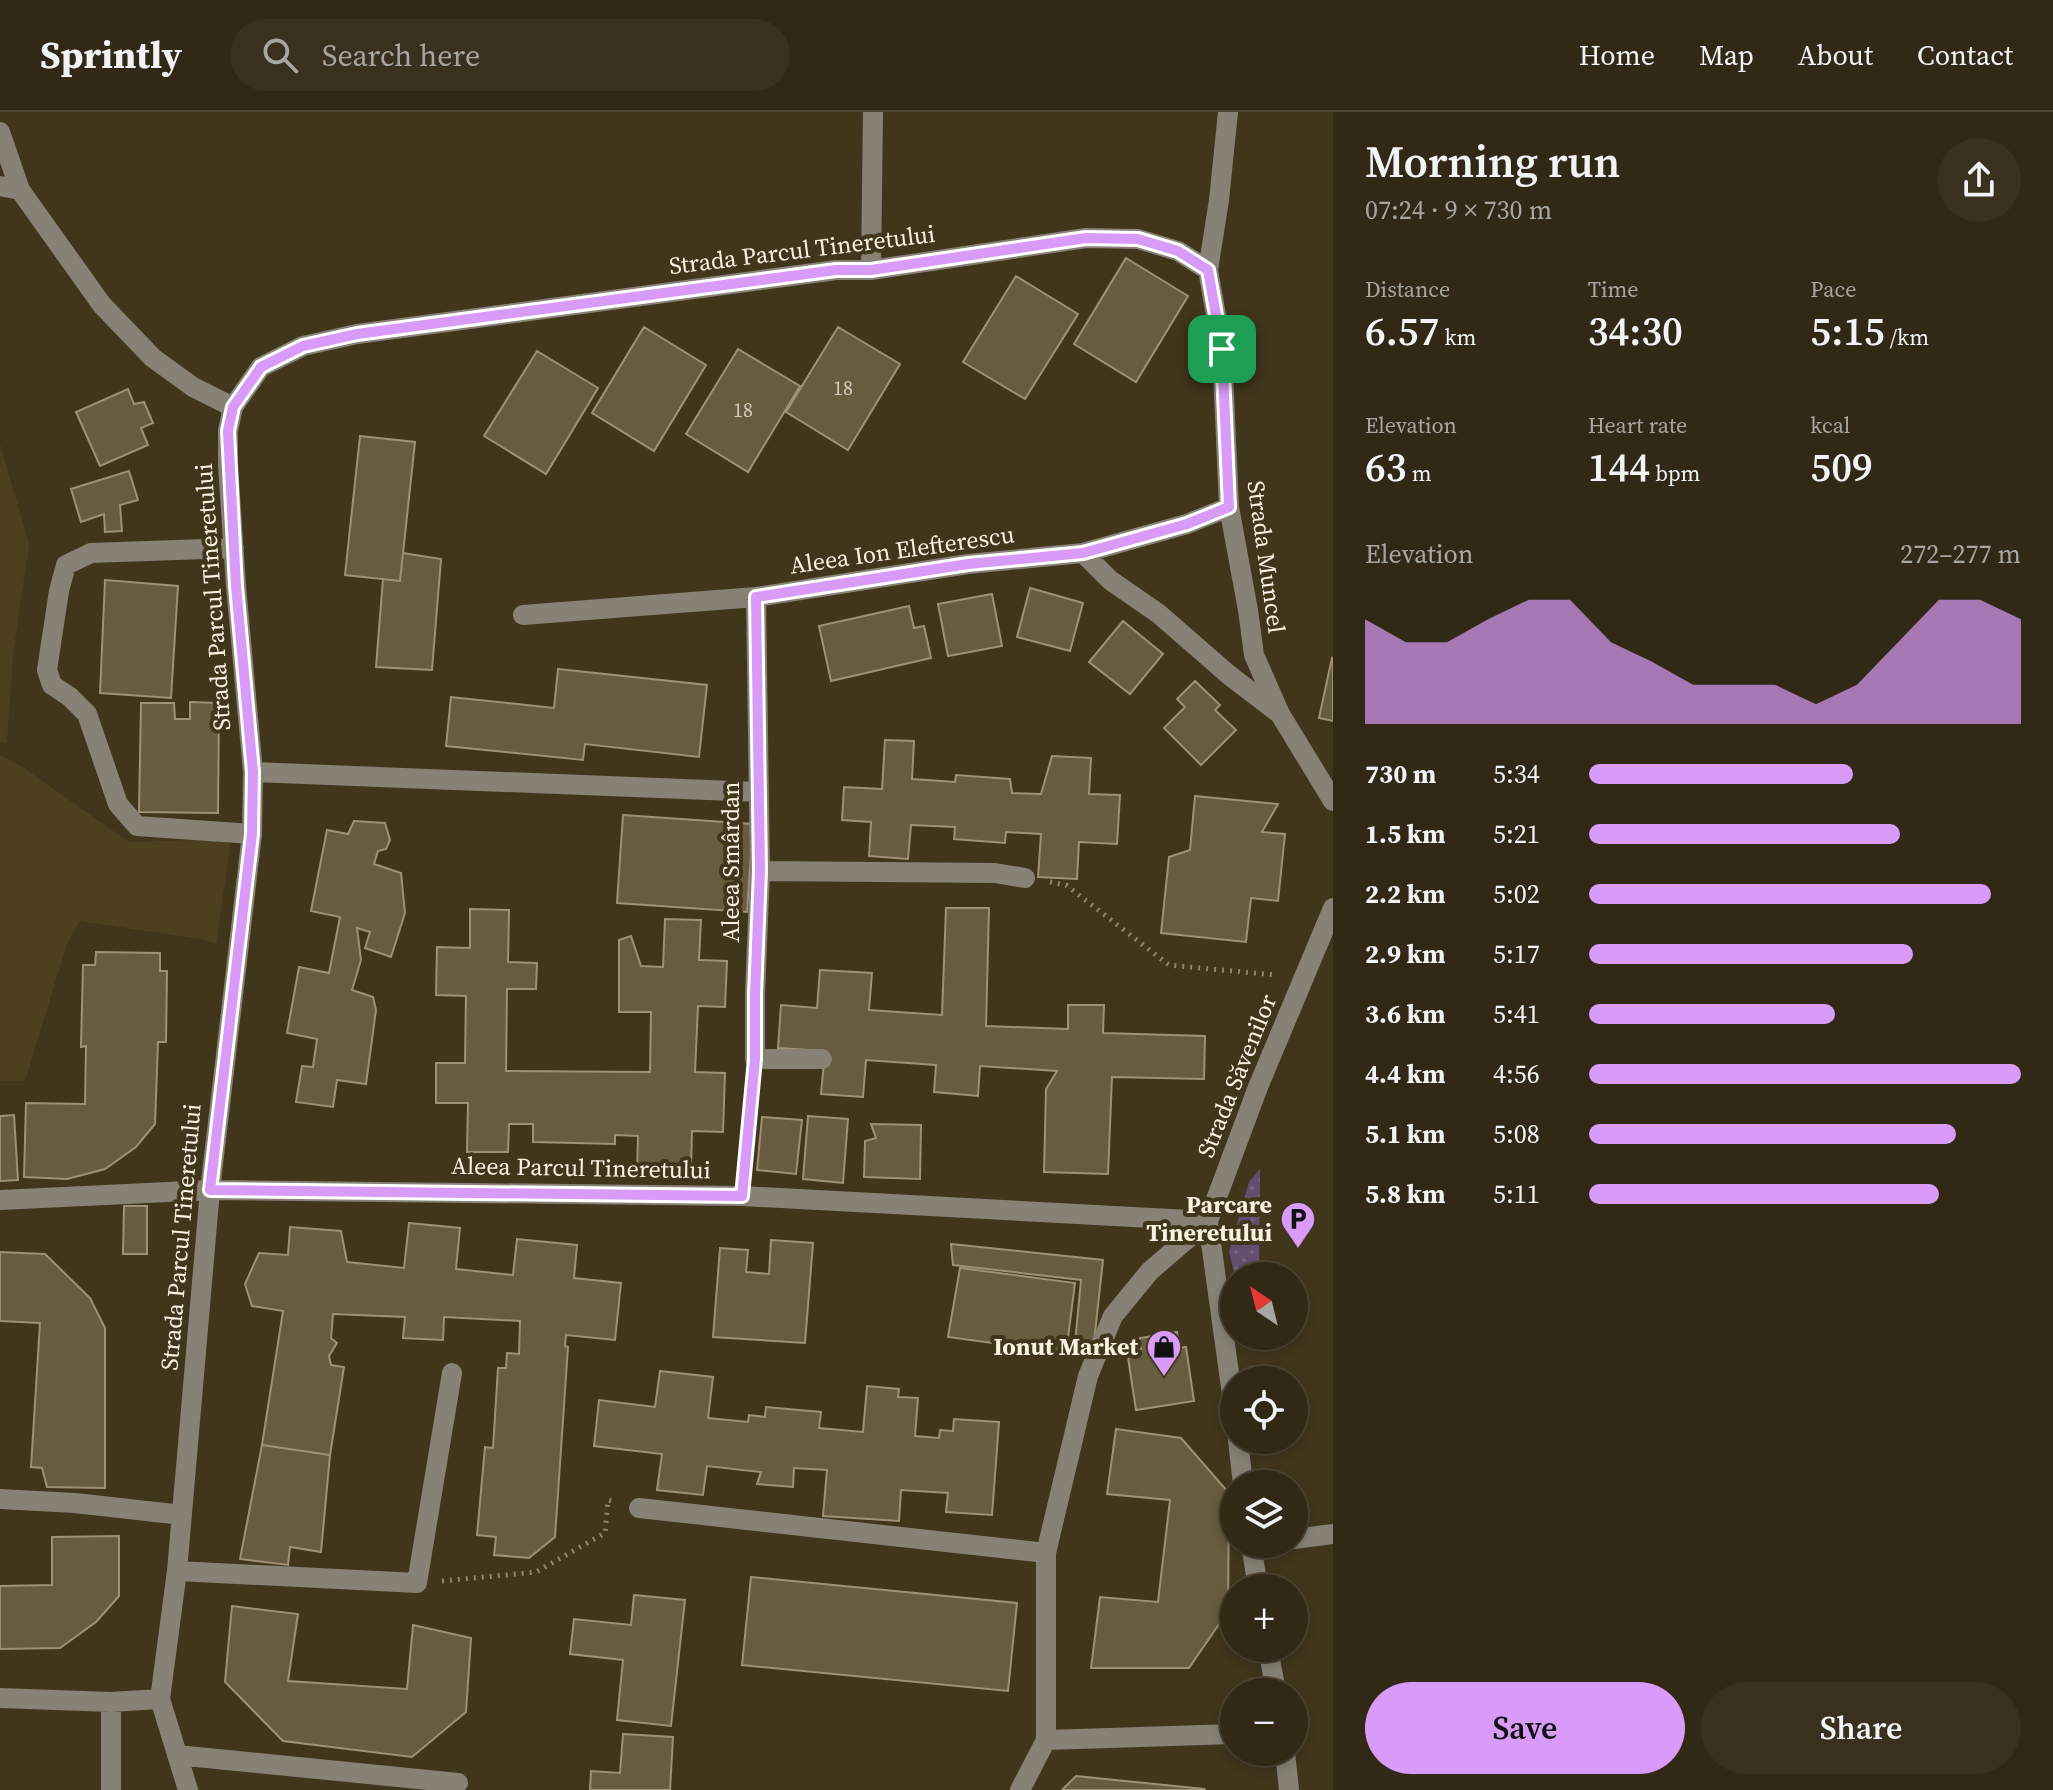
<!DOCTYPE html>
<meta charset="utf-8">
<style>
:root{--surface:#312815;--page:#39301e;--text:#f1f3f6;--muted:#a8a6a0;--line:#4c4434;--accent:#d89bf8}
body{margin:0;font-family:"Source Serif 4",serif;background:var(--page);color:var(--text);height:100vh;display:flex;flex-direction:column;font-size:30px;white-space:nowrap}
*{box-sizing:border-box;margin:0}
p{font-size:26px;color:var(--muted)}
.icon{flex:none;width:44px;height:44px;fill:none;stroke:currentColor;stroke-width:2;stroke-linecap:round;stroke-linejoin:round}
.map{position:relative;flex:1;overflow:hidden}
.sheet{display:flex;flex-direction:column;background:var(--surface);width:720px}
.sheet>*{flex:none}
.needle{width:52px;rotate:325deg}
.fabs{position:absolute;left:1220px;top:1150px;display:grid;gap:16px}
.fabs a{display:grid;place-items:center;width:88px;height:88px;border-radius:50%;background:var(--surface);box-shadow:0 4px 12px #0003,0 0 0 2px var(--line);font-size:40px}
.pin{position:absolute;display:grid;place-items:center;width:68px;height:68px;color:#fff;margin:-34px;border-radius:16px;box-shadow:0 4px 12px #0006}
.round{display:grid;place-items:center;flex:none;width:84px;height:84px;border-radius:42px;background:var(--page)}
.head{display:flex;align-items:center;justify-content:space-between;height:136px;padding:0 32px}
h1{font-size:44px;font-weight:600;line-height:60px}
.figures{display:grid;grid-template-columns:repeat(3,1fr);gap:12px;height:136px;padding:8px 32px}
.figures div{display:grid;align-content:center}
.figures b{font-size:40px;font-weight:600}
.figures small{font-size:22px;font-weight:400}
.figures p{font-size:22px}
.chart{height:224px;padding:16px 32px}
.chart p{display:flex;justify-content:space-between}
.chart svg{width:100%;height:144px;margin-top:8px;fill:var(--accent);opacity:.7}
.action{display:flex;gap:16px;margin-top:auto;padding:16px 32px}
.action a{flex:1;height:92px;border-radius:48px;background:var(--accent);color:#111;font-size:32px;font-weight:600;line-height:92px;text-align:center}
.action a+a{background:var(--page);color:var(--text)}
ul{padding:0 32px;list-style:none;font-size:26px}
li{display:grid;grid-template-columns:128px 96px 1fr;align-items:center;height:60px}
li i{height:20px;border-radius:10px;background:var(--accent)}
header{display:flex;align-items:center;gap:48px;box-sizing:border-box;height:112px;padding:0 40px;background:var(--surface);border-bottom:2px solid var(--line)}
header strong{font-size:38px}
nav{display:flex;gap:44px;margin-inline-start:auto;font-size:28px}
.search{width:560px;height:72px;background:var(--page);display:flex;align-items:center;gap:20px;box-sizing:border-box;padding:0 28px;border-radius:44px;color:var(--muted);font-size:30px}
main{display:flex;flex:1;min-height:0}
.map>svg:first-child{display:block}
.built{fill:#4e3f1e}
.grass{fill:url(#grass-dots)}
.building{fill:#675b40;stroke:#9f9175;stroke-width:2}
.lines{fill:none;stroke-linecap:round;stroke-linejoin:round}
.path{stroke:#8f8570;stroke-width:5;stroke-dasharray:2 6;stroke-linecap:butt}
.minor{stroke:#878275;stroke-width:20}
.route-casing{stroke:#fff;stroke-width:16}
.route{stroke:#d89bf8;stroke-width:10}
.labels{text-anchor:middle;stroke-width:8;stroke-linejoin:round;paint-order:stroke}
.number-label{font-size:20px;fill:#d4ccba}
.street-label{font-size:24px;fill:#f9f2e3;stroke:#41351c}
.poi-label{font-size:24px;font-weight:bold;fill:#f9f2e3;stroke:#41351c;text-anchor:end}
</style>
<header>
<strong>Sprintly</strong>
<div class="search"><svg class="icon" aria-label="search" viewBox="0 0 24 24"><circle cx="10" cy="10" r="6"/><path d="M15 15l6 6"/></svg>Search here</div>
<nav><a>Home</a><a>Map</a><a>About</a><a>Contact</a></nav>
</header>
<main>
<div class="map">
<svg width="1333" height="1678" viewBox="0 0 1333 1678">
<defs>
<pattern id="grass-dots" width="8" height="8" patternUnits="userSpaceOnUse" patternTransform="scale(2)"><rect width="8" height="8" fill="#634e6f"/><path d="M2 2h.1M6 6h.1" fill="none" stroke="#7a6883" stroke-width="1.8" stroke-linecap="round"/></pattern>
</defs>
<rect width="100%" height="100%" fill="#41351c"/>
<path class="built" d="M 0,332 L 29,432 L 13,543 L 7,631 L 0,630 Z
M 0,643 L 24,656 L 129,730 L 231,727 L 216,832 L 206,828 L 80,809 L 67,832 L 25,969 L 0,969 Z"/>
<path class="grass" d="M 1260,1057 L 1259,1164 L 1235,1164 L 1229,1140 L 1249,1070 Z"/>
<path class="building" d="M 1126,146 L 1188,184 L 1136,270 L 1074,232 Z
M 1016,164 L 1078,202 L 1025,287 L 963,250 Z
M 644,215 L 706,253 L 654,339 L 592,301 Z
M 838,215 L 900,252 L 848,338 L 786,300 Z
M 738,237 L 800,274 L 748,360 L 686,322 Z
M 537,239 L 598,276 L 546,362 L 484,324 Z
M 128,277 L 134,292 L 144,290 L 153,311 L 141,316 L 148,333 L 100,354 L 76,300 Z
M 360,324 L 415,330 L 400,469 L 345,463 Z
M 129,359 L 138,388 L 120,393 L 122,419 L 105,420 L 104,402 L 81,410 L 71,377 Z
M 403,441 L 441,447 L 432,558 L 376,555 L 383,467 L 400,469 Z
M 105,468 L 178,474 L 171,586 L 100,581 Z
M 1030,476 L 1083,491 L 1070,539 L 1017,525 Z
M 992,482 L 1002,534 L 948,544 L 938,492 Z
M 909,494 L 914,516 L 924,514 L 931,546 L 831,569 L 819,514 Z
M 1123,509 L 1163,542 L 1130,582 L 1089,550 Z
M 1332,546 L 1333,547 L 1333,609 L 1319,606 Z
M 558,557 L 707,573 L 699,645 L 585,632 L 583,648 L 446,634 L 451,585 L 554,596 Z
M 1195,569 L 1220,593 L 1215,598 L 1236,618 L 1201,653 L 1164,616 L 1185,595 L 1177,587 Z
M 190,590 L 219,591 L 218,701 L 139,700 L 141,591 L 174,591 L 175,607 L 190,607 Z
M 885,628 L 914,629 L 912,667 L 955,670 L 956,663 L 1010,667 L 1012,681 L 1041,682 L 1052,644 L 1091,646 L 1089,682 L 1120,683 L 1117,732 L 1079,730 L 1077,767 L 1038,765 L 1041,722 L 1006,720 L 1005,731 L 954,727 L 955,715 L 911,713 L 908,747 L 869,744 L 871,710 L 842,708 L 844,675 L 882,677 Z
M 1195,684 L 1278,692 L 1262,720 L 1285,722 L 1278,789 L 1251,786 L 1246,830 L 1161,821 L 1169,745 L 1190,738 Z
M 623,703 L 753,712 L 747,800 L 617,791 Z
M 354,709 L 385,711 L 390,728 L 386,737 L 378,739 L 374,752 L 401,761 L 405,801 L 391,845 L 365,836 L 370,820 L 357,816 L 361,848 L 352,878 L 373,885 L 376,898 L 366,972 L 337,968 L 333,995 L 296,990 L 302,954 L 313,955 L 317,927 L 287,921 L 299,855 L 329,861 L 340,805 L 311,799 L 327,718 L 348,722 Z
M 946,796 L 989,796 L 986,914 L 1068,917 L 1068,893 L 1104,893 L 1103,921 L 1205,924 L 1204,967 L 1112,965 L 1108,1062 L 1044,1060 L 1046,977 L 1057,959 L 980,954 L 978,984 L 934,980 L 936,953 L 866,948 L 863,985 L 821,982 L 825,939 L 778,936 L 781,893 L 817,896 L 820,858 L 872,861 L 869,898 L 942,903 Z
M 470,797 L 509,798 L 508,850 L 537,851 L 536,877 L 507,877 L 506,959 L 650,960 L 651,900 L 619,900 L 619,828 L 631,824 L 641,854 L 663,855 L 665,807 L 701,808 L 699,848 L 727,849 L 725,895 L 698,894 L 695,960 L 725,961 L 723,1020 L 692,1019 L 691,1056 L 677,1055 L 677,1063 L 637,1062 L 638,1024 L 615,1023 L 615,1032 L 533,1030 L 533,1012 L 509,1012 L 508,1040 L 467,1040 L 468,991 L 436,991 L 436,951 L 465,951 L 466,884 L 436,883 L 437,835 L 470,836 Z
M 96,840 L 160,841 L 160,859 L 167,859 L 166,930 L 158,930 L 155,1012 L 136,1035 L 105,1057 L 67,1067 L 24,1065 L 26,991 L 85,992 L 86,934 L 81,935 L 83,853 L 95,853 Z
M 14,1003 L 18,1068 L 0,1069 L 0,1004 Z
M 808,1004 L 848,1007 L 843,1071 L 803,1067 Z
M 762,1005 L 802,1008 L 796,1062 L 757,1058 Z
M 871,1012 L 921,1013 L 920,1067 L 864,1065 L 865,1029 L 876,1026 Z
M 124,1094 L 147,1094 L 147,1142 L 123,1142 Z
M 409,1111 L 460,1116 L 456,1157 L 513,1163 L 517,1127 L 577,1133 L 574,1166 L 621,1171 L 615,1228 L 566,1223 L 565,1234 L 568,1235 L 555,1425 L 529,1446 L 494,1443 L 496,1425 L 477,1423 L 485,1335 L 493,1336 L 498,1256 L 506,1256 L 507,1241 L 519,1242 L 520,1209 L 444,1205 L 443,1228 L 403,1226 L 405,1205 L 333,1202 L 331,1226 L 337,1231 L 329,1244 L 331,1253 L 344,1255 L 330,1343 L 262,1333 L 283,1199 L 252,1194 L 245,1172 L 259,1141 L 288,1143 L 290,1115 L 341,1119 L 347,1150 L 404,1156 Z
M 771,1128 L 813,1131 L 805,1231 L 713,1225 L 720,1136 L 748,1138 L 746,1160 L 769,1162 Z
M 951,1132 L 1103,1148 L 1094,1230 L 1075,1231 L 1081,1168 L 953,1153 Z
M 0,1140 L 45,1142 L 90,1186 L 105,1216 L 105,1376 L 47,1375 L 42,1356 L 31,1355 L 40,1211 L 0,1209 Z
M 960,1156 L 1075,1171 L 1066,1241 L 948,1225 Z
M 1177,1220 L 1179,1236 L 1186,1235 L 1194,1289 L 1136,1298 L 1127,1239 L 1141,1237 L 1140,1226 Z
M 660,1259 L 713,1265 L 708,1306 L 748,1310 L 749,1303 L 765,1305 L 766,1295 L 821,1300 L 819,1316 L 863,1320 L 867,1274 L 899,1277 L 898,1285 L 918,1286 L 915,1324 L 939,1326 L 940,1318 L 953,1319 L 954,1307 L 999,1310 L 992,1403 L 946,1400 L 948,1381 L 901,1378 L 899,1409 L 823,1404 L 827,1358 L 794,1356 L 793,1375 L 757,1372 L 761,1360 L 707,1354 L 703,1383 L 657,1378 L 662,1342 L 594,1334 L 599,1288 L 655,1295 Z
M 1116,1317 L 1181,1326 L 1229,1381 L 1228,1499 L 1189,1556 L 1091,1556 L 1100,1485 L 1158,1490 L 1170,1388 L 1107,1382 Z
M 262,1333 L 330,1343 L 321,1440 L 290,1435 L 288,1453 L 240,1447 Z
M 119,1424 L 119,1484 L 96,1510 L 60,1536 L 0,1537 L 0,1474 L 52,1473 L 52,1425 Z
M 751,1465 L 1017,1491 L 1008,1579 L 742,1553 Z
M 634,1483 L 685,1488 L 671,1614 L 617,1608 L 623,1548 L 570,1542 L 574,1507 L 631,1513 Z
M 232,1494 L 298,1502 L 288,1569 L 407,1577 L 413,1513 L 471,1526 L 466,1600 L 412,1645 L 283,1629 L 225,1570 Z
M 623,1622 L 673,1625 L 670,1678 L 590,1678 L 591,1659 L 620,1661 Z
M 1076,1664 L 1204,1677 L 1205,1678 L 1062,1678 Z"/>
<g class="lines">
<path class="path" d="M 1050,770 L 1066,773 L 1169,853 L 1276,863
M 745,1059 L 753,974
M 442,1469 L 536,1460 L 605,1421 L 608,1388 L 616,1390"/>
<path class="minor" d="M 1228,0 L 1219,88 L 1208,158 L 1222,237 L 1229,395 L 1248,498 L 1254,543 L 1280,602 L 1333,689
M 0,20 L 20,78
M 0,74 L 20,78 L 102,193 L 153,246 L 193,275 L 233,295
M 871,158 L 873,0
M 234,436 L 91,441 L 66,453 L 59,479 L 47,558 L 52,573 L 70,585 L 87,602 L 118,692 L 137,714 L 252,722
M 1083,441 L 1187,412 L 1229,395
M 756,485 L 760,759 L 755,882 L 755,947 L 822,947
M 523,503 L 756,485 L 968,452 L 1083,441 L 1110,468 L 1159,502 L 1229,563 L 1280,602
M 253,660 L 758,680
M 760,759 L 995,761 L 1025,766
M 0,1088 L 210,1078 L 742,1084 L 1208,1109
M 1234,1297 L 1208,1109 L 1258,975 L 1333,796
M 1238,1328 L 1243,1372
M 0,1387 L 75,1391 L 182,1403
M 639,1396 L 1046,1441
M 1294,1427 L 1333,1422
M 1251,1432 L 1258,1476
M 177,1459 L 417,1471 L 452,1261
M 1268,1536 L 1276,1580
M 0,1586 L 111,1590 L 160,1587
M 111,1590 L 111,1678
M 1046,1628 L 1234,1622
M 1285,1640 L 1289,1678
M 177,1643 L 458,1671
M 188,1678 L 160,1587 L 177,1459 L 210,1078 L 252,722 L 253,660 L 236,474 L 228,353 L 228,319 L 233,295 L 261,255 L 303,234 L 357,222 L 836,158 L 871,158 L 1086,126 L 1138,127 L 1178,139 L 1208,158
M 1020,1678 L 1046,1628 L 1046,1441 L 1088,1264 L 1113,1204 L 1150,1159 L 1208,1109"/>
</g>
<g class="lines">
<defs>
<path id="route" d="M 1086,126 L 1138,127 L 1178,139 L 1208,158 L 1222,237 L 1229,395 L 1187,412 L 1083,441 L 968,452 L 756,485 L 760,759 L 755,882 L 755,947 L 742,1084 L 210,1078 L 252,722 L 253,660 L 236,474 L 228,319 L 233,295 L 261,255 L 303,234 L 357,222 L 836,158 L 871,158 Z"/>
</defs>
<use href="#route" class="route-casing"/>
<use href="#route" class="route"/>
</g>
<defs>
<symbol id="parking-pin" viewBox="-11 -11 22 30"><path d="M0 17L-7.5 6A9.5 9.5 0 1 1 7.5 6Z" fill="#d89bf8" stroke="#41351c"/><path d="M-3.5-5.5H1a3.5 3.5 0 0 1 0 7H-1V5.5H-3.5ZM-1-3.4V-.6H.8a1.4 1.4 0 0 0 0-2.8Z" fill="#111"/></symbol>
<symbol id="shop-pin" viewBox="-11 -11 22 30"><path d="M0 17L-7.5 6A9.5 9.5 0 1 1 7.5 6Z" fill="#d89bf8" stroke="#41351c"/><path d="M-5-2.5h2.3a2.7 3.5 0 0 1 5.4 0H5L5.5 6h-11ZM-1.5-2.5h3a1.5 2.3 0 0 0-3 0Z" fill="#111"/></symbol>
</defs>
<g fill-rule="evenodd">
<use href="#parking-pin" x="1278" y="1087" width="40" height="54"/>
<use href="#shop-pin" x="1144" y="1215" width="40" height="54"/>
</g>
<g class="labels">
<g class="number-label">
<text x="843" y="283">18</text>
<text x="743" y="305">18</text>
</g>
<g class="street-label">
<text transform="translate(802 138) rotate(-7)" y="8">Strada Parcul Tineretului</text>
<text transform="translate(902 438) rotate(-8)" y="8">Aleea Ion Elefterescu</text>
<text transform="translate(1266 445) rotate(82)" y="8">Strada Muncel</text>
<text transform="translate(213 485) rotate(-94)" y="8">Strada Parcul Tineretului</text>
<text transform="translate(731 750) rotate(-90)" y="8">Aleea Smârdan</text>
<text transform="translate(1237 964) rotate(-68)" y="8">Strada Săvenilor</text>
<text transform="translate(581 1056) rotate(1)" y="8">Aleea Parcul Tineretului</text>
<text transform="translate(181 1125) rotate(-85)" y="8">Strada Parcul Tineretului</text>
</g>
<g class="poi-label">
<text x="1272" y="1101">Parcare<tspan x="1272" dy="28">Tineretului</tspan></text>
<text x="1138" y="1243">Ionut Market</text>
</g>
</g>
</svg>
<div class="fabs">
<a><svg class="needle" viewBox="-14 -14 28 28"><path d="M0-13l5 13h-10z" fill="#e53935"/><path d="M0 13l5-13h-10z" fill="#a8a6a0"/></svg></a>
<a><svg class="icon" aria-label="locate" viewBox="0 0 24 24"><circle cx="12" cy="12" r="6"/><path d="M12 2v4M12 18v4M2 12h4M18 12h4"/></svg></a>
<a><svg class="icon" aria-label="layers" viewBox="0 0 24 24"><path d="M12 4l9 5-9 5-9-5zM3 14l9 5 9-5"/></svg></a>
<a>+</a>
<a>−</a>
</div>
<div class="pin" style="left:1222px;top:237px;background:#1e9e55"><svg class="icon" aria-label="arrive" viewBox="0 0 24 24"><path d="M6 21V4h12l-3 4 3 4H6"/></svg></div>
</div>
<section class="sheet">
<div class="head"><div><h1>Morning run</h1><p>07:24 · 9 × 730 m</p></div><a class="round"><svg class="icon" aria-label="share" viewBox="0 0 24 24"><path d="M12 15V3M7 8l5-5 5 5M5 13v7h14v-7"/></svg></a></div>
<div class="figures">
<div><p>Distance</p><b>6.57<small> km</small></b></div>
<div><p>Time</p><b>34:30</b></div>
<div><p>Pace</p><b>5:15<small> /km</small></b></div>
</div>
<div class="figures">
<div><p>Elevation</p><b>63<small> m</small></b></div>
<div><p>Heart rate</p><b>144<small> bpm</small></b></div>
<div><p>kcal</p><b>509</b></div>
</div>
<div class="chart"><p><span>Elevation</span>272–277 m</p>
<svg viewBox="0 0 160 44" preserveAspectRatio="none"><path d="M0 44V12L10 19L20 19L30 12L40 6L50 6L60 19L70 25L80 32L90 32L100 32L110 38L120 32L130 19L140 6L150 6L160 12V44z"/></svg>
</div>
<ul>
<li><b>730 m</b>5:34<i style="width:61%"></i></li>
<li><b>1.5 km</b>5:21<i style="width:72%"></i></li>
<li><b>2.2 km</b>5:02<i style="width:93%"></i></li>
<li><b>2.9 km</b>5:17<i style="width:75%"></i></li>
<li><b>3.6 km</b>5:41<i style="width:57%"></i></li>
<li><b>4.4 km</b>4:56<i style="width:100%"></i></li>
<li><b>5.1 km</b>5:08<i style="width:85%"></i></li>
<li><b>5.8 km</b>5:11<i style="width:81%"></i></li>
</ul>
<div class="action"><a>Save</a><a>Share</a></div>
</section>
</main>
